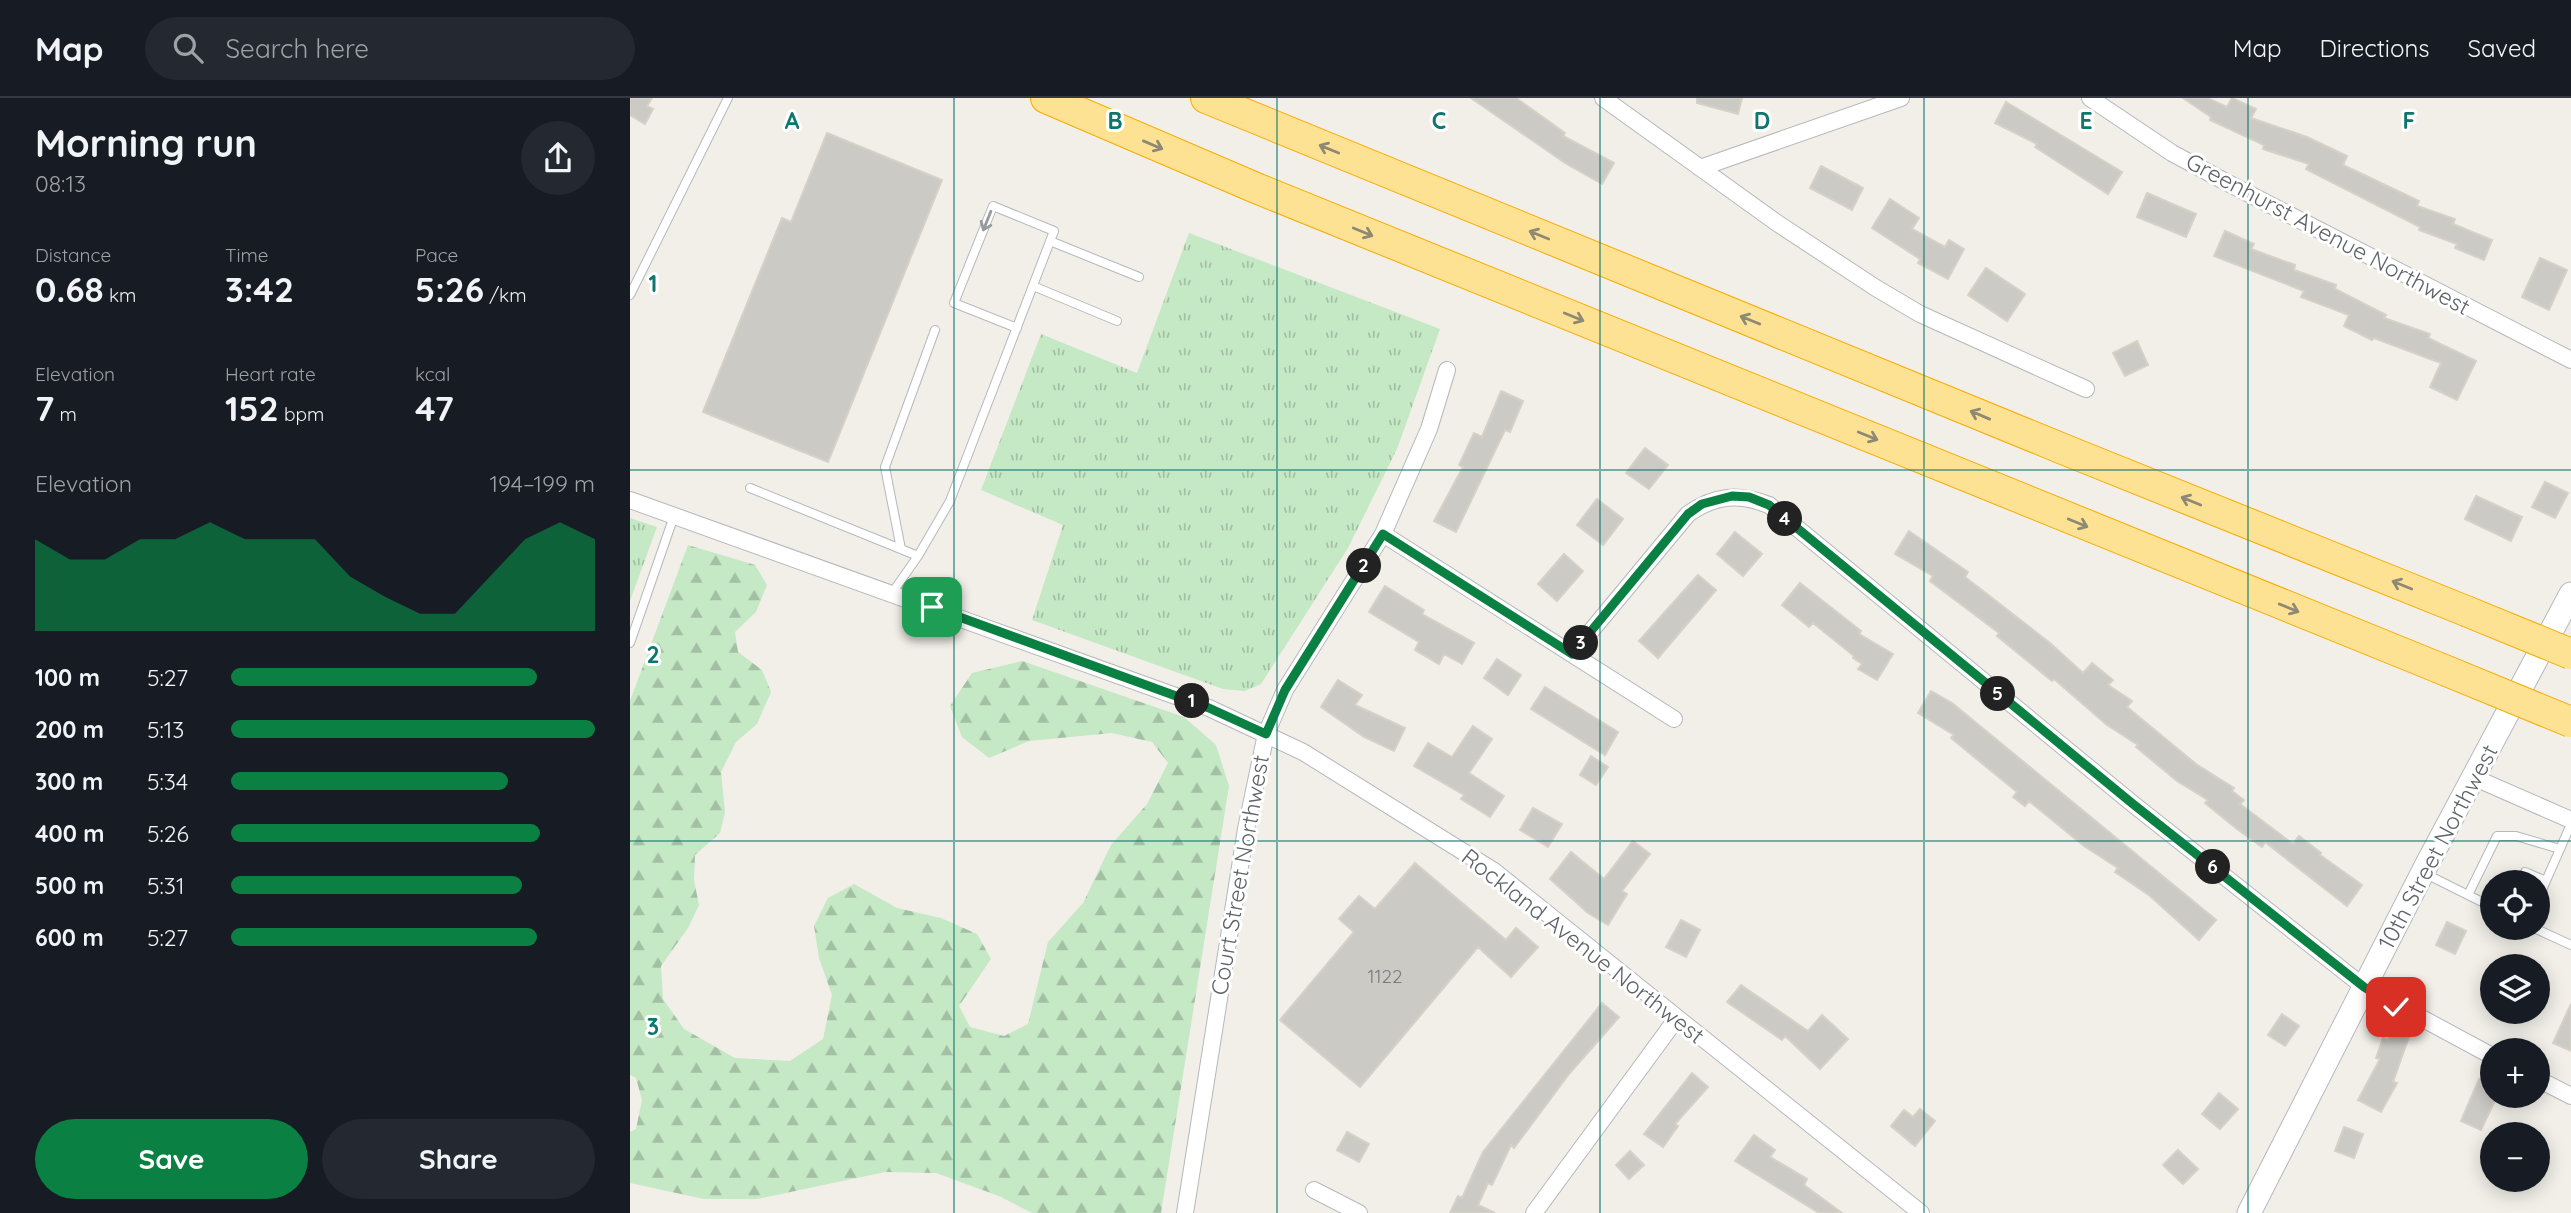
<!DOCTYPE html>
<meta charset="utf-8">
<style>
:root{--surface:#171b24;--page:#242831;--text:#f1f3f6;--muted:#9ea1a6;--line:#363941;--accent:#0b8043}
body{margin:0;font-family:Quicksand,sans-serif;background:var(--page);color:var(--text);height:100vh;display:flex;flex-direction:column;font-size:26px;white-space:nowrap}
*{box-sizing:border-box;margin:0}
p{font-size:23px;color:var(--muted)}
.icon{flex:none;width:38px;height:38px;fill:none;stroke:currentColor;stroke-width:2;stroke-linecap:round;stroke-linejoin:round}
.map{position:relative;flex:1;overflow:hidden}
.side{display:flex;flex-direction:column;background:var(--surface);width:630px}
.side>*{flex:none}
.tools{position:absolute;left:1850px;top:772px;display:grid;gap:14px}
.tools a{display:grid;place-items:center;width:70px;height:70px;border-radius:50%;background:var(--surface);box-shadow:0 4px 18px #0003;font-size:35px}
.pin{position:absolute;display:grid;place-items:center;width:60px;height:60px;color:#fff;margin:-30px;border-radius:14px;box-shadow:0 4px 10px #0006}
.km{position:absolute;width:35px;height:35px;margin:-18px;border-radius:50%;background:#222;color:#fff;font-size:19px;line-height:35px;text-align:center}
.round{display:grid;place-items:center;flex:none;width:74px;height:74px;border-radius:37px;background:var(--page)}
.overview{display:flex;align-items:center;justify-content:space-between;height:119px;padding:0 35px}
h1{font-size:38px;font-weight:700;line-height:52px}
.stats{display:grid;grid-template-columns:repeat(3,1fr);gap:10px;height:119px;padding:7px 35px}
.stats div{display:grid;align-content:center}
.stats b{font-size:35px;font-weight:700}
.stats small{font-size:19px;font-weight:400}
.stats p{font-size:19px}
.chart{height:196px;padding:14px 35px}
.chart p{display:flex;justify-content:space-between}
.chart svg{width:100%;height:126px;margin-top:7px;fill:var(--accent);opacity:.7}
.primary-button{display:flex;gap:14px;margin-top:auto;padding:14px 35px}
.primary-button a{flex:1;height:80px;border-radius:42px;background:var(--accent);color:#fff;font-size:28px;font-weight:700;line-height:80px;text-align:center}
.primary-button a+a{background:var(--page);color:var(--text)}
ul{padding:0 35px;list-style:none;font-size:23px}
li{display:grid;grid-template-columns:112px 84px 1fr;align-items:center;height:52px}
li i{height:18px;border-radius:9px;background:var(--accent)}
header{display:flex;align-items:center;gap:42px;box-sizing:border-box;height:98px;padding:0 35px;background:var(--surface);border-bottom:2px solid var(--line)}
header strong{font-size:33px}
nav{display:flex;gap:38px;margin-inline-start:auto;font-size:24px}
.search{width:490px;height:63px;background:var(--page);display:flex;align-items:center;gap:18px;box-sizing:border-box;padding:0 24px;border-radius:38px;color:var(--muted);font-size:26px}
main{display:flex;flex:1;min-height:0}
.map>svg:first-child{display:block}
.grass{fill:url(#grass-tufts)}
.forest{fill:url(#forest-firs)}
.building{fill:#cccac5;stroke:#d6d1c6;stroke-width:2}
.lines{fill:none;stroke-linecap:round;stroke-linejoin:round}
.lane-casing{stroke:#b5b8bc;stroke-width:10}
.street-casing{stroke:#b5b8bc;stroke-width:18}
.secondary-casing{stroke:#b6babf;stroke-width:25}
.highway-casing{stroke:#f9ab00;stroke-width:32}
.lane{stroke:#fff;stroke-width:8}
.street{stroke:#fff;stroke-width:16}
.secondary{stroke:#fff;stroke-width:23}
.highway{stroke:#fde293;stroke-width:30}
.highway-bridge-casing{stroke:#f9ab00;stroke-width:32;stroke-linecap:butt}
.highway-bridge{stroke:#fde293;stroke-width:30}
.oneway{stroke:#8e8975}
.oneway2{stroke:#979a9d}
.route-casing{stroke:#fff;stroke-width:14}
.route{stroke:#0b8043;stroke-width:9}
.grid{fill:none;stroke:#0f766e;stroke-width:2;stroke-opacity:0.55}
.labels{text-anchor:middle;stroke-width:6;stroke-linejoin:round;paint-order:stroke}
.number-label{font-size:19px;fill:#7a7d7f}
.street-label{font-size:23px;fill:#5f6368;stroke:#fff}
.grid-label{font-size:23px;text-anchor:middle;font-weight:bold;fill:#0f766e;stroke:#fff;stroke-width:6;stroke-linejoin:round;paint-order:stroke}
</style>
<header>
<strong>Map</strong>
<div class="search"><svg class="icon" aria-label="search" viewBox="0 0 24 24"><circle cx="10" cy="10" r="6"/><path d="M15 15l6 6"/></svg>Search here</div>
<nav><a>Map</a><a>Directions</a><a>Saved</a></nav>
</header>
<main>
<section class="side">
<div class="overview"><div><h1>Morning run</h1><p>08:13</p></div><a class="round"><svg class="icon" aria-label="share" viewBox="0 0 24 24"><path d="M12 15V3M7 8l5-5 5 5M5 13v7h14v-7"/></svg></a></div>
<div class="stats">
<div><p>Distance</p><b>0.68<small> km</small></b></div>
<div><p>Time</p><b>3:42</b></div>
<div><p>Pace</p><b>5:26<small> /km</small></b></div>
</div>
<div class="stats">
<div><p>Elevation</p><b>7<small> m</small></b></div>
<div><p>Heart rate</p><b>152<small> bpm</small></b></div>
<div><p>kcal</p><b>47</b></div>
</div>
<div class="chart"><p><span>Elevation</span>194–199 m</p>
<svg viewBox="0 0 160 44" preserveAspectRatio="none"><path d="M0 44V12L10 19L20 19L30 12L40 12L50 6L60 12L70 12L80 12L90 25L100 32L110 38L120 38L130 25L140 12L150 6L160 12V44z"/></svg>
</div>
<ul>
<li><b>100 m</b>5:27<i style="width:84%"></i></li>
<li><b>200 m</b>5:13<i style="width:100%"></i></li>
<li><b>300 m</b>5:34<i style="width:76%"></i></li>
<li><b>400 m</b>5:26<i style="width:85%"></i></li>
<li><b>500 m</b>5:31<i style="width:80%"></i></li>
<li><b>600 m</b>5:27<i style="width:84%"></i></li>
</ul>
<div class="primary-button"><a>Save</a><a>Share</a></div>
</section>
<div class="map">
<svg width="1941" height="1115" viewBox="0 0 1941 1115">
<defs>
<pattern id="grass-tufts" width="24" height="20" patternUnits="userSpaceOnUse" patternTransform="scale(1.75)"><rect width="24" height="20" fill="#c5e8c5"/><path d="M3 7l-1-3M5 7V3M7 7l1-3M15 17l-1-3M17 17v-4M19 17l1-3" fill="none" stroke="#a3c0a4"/></pattern>
<pattern id="forest-firs" width="22" height="20" patternUnits="userSpaceOnUse" patternTransform="scale(1.75)"><rect width="22" height="20" fill="#c5e8c5"/><path d="M5 1l3.5 6h-7zM16 11l3.5 6h-7z" fill="#a3c0a4"/></pattern>
</defs>
<rect width="100%" height="100%" fill="#f1efe8"/>
<path class="grass" d="M 559,135 L 810,231 L 767,351 L 718,450 L 631,586 L 615,593 L 593,591 L 402,522 L 433,427 L 351,392 L 411,236 L 507,275 Z
M 0,420 L 27,429 L 0,503 Z"/>
<path class="forest" d="M 58,447 L 125,467 L 137,487 L 126,514 L 105,534 L 108,554 L 132,572 L 141,594 L 127,626 L 106,644 L 91,674 L 95,714 L 90,735 L 65,757 L 64,782 L 69,807 L 58,830 L 31,868 L 33,901 L 54,931 L 105,960 L 160,963 L 193,941 L 202,897 L 189,860 L 184,828 L 198,800 L 224,786 L 267,810 L 311,820 L 347,836 L 361,861 L 329,908 L 340,929 L 374,938 L 398,926 L 418,844 L 453,805 L 481,747 L 517,706 L 538,665 L 522,644 L 482,635 L 399,643 L 359,660 L 332,639 L 320,608 L 342,575 L 392,563 L 554,619 L 586,647 L 599,688 L 531,1115 L 402,1115 L 369,1098 L 306,1075 L 255,1074 L 127,1101 L 74,1101 L 0,1085 L 0,1034 L 6,1031 L 12,1002 L 6,980 L 0,977 L 0,603 Z"/>
<path class="building" d="M 0,0 L 22,0 L 17,8 L 23,11 L 15,26 L 0,17 Z
M 841,0 L 886,0 L 935,35 L 933,38 L 984,65 L 972,86 L 935,65 Z
M 1067,0 L 1112,0 L 1108,16 L 1067,5 Z
M 1553,0 L 1577,0 L 1597,9 L 1602,0 L 1626,11 L 1621,20 L 1677,39 L 1717,58 L 1713,67 L 1789,103 L 1787,108 L 1825,121 L 1823,126 L 1862,142 L 1854,162 L 1825,150 L 1827,146 L 1789,132 L 1790,129 L 1676,71 L 1679,66 L 1633,51 L 1634,47 L 1580,22 L 1581,19 Z
M 1376,4 L 1492,74 L 1478,96 L 1405,49 L 1407,46 L 1365,25 Z
M 197,35 L 312,82 L 198,364 L 73,314 L 152,120 L 161,124 Z
M 1191,68 L 1233,90 L 1222,112 L 1180,90 Z
M 1517,95 L 1566,116 L 1556,139 L 1507,119 Z
M 1260,101 L 1289,120 L 1282,131 L 1315,149 L 1319,142 L 1334,151 L 1318,181 L 1288,165 L 1290,161 L 1242,130 Z
M 1595,133 L 1624,146 L 1621,151 L 1665,167 L 1664,172 L 1706,187 L 1705,191 L 1756,217 L 1754,220 L 1800,236 L 1798,240 L 1846,263 L 1827,302 L 1800,289 L 1811,265 L 1744,240 L 1742,242 L 1714,228 L 1719,217 L 1671,199 L 1674,193 L 1584,158 Z
M 1910,160 L 1937,172 L 1919,212 L 1892,199 Z
M 1356,170 L 1395,196 L 1377,223 L 1338,197 Z
M 1507,243 L 1518,267 L 1495,278 L 1483,255 Z
M 871,293 L 893,303 L 880,334 L 875,332 L 826,434 L 804,423 L 833,369 L 829,367 L 844,335 L 852,339 Z
M 1015,350 L 1038,367 L 1019,391 L 996,375 Z
M 1915,384 L 1938,395 L 1925,420 L 1902,409 Z
M 1846,398 L 1892,419 L 1881,443 L 1835,421 Z
M 967,401 L 993,421 L 973,447 L 947,427 Z
M 1279,433 L 1338,474 L 1335,479 L 1420,545 L 1453,575 L 1462,565 L 1483,582 L 1478,587 L 1502,603 L 1497,609 L 1566,666 L 1604,690 L 1602,693 L 1614,702 L 1610,706 L 1663,746 L 1669,738 L 1691,755 L 1690,757 L 1732,787 L 1717,808 L 1635,744 L 1632,749 L 1607,731 L 1575,705 L 1578,702 L 1547,683 L 1506,649 L 1508,647 L 1477,627 L 1424,581 L 1422,583 L 1367,538 L 1369,535 L 1300,483 L 1303,478 L 1265,456 Z
M 1105,434 L 1132,456 L 1113,478 L 1087,456 Z
M 934,456 L 953,473 L 927,503 L 908,486 Z
M 1068,477 L 1086,492 L 1028,560 L 1009,543 Z
M 1170,485 L 1231,533 L 1229,536 L 1263,556 L 1247,582 L 1228,571 L 1232,566 L 1223,560 L 1224,558 L 1183,525 L 1179,529 L 1152,507 Z
M 755,488 L 794,512 L 792,516 L 844,545 L 832,566 L 814,556 L 809,566 L 785,552 L 789,544 L 739,514 Z
M 867,561 L 891,577 L 878,597 L 854,580 Z
M 708,582 L 732,597 L 725,607 L 775,630 L 764,653 L 734,639 L 691,609 Z
M 915,589 L 988,634 L 975,657 L 901,611 Z
M 1301,593 L 1322,605 L 1586,822 L 1569,842 L 1520,798 L 1485,774 L 1488,770 L 1454,748 L 1399,703 L 1395,708 L 1383,699 L 1387,694 L 1321,640 L 1324,637 L 1288,615 Z
M 843,628 L 862,641 L 839,675 L 874,698 L 860,719 L 831,701 L 834,697 L 784,668 L 798,645 L 822,659 Z
M 961,658 L 978,669 L 966,687 L 950,677 Z
M 903,710 L 932,726 L 918,749 L 890,732 Z
M 1003,743 L 1020,756 L 992,793 L 997,796 L 978,827 L 958,815 L 920,781 L 941,754 L 974,781 Z
M 785,765 L 876,842 L 886,830 L 908,849 L 881,879 L 848,849 L 730,989 L 650,922 L 724,834 L 709,821 L 729,798 L 745,811 Z
M 1051,822 L 1070,832 L 1056,859 L 1036,849 Z
M 1817,824 L 1836,833 L 1825,856 L 1806,847 Z
M 1111,887 L 1178,933 L 1192,917 L 1218,941 L 1190,971 L 1155,938 L 1152,942 L 1097,904 Z
M 972,905 L 989,919 L 939,976 L 884,1050 L 881,1047 L 862,1087 L 858,1085 L 848,1107 L 865,1115 L 820,1115 L 828,1098 L 832,1100 L 853,1054 Z
M 1941,906 L 1941,953 L 1923,945 Z
M 1652,916 L 1669,928 L 1655,948 L 1638,937 Z
M 1762,930 L 1780,936 L 1763,984 L 1767,985 L 1751,1014 L 1728,1002 L 1750,961 L 1746,960 L 1753,940 L 1758,942 Z
M 1062,975 L 1078,989 L 1045,1026 L 1048,1028 L 1033,1049 L 1014,1036 Z
M 1849,981 L 1862,986 L 1862,998 L 1867,998 L 1851,1032 L 1831,1023 Z
M 1589,995 L 1608,1011 L 1590,1031 L 1572,1016 Z
M 1290,1011 L 1305,1023 L 1285,1048 L 1261,1028 L 1274,1012 L 1283,1019 Z
M 1714,1029 L 1733,1036 L 1724,1060 L 1705,1053 Z
M 717,1034 L 739,1046 L 729,1064 L 707,1052 Z
M 1124,1037 L 1145,1052 L 1140,1059 L 1177,1081 L 1174,1087 L 1212,1115 L 1189,1115 L 1105,1063 Z
M 1548,1052 L 1568,1071 L 1553,1086 L 1533,1067 Z
M 1000,1053 L 1014,1067 L 999,1081 L 986,1067 Z"/>
<g class="lines">
<defs>
<path id="lane" d="M 420,143 L 509,179
M 403,188 L 487,223
M 0,197 L 98,0
M 120,390 L 288,458
M 271,451 L 255,369 L 305,232
M 262,495 L 288,458 L 320,403 L 424,133 L 363,108 L 324,205 L 387,230
M 0,545 L 44,418
M 1895,774 L 1916,783
M 1796,776 L 1862,809
M 1838,797 L 1867,738 L 1886,738 L 1930,751
M 1908,801 L 1941,726
M 1904,830 L 1941,847"/>
<path id="street" d="M 973,0 L 1147,125 L 1246,190 L 1290,216 L 1456,291
M 1460,0 L 1542,55 L 1594,83 L 1941,262
M 1070,70 L 1271,0
M 0,402 L 579,610 L 673,654 L 864,773 L 1291,1115
M 753,436 L 1044,621
M 942,556 L 1058,416 C 1085,397 1108,395 1139,407 L 1503,706 L 1734,889 L 1862,958
M 1845,680 L 1941,722
M 1908,981 L 1941,998
M 684,1092 L 729,1115
M 555,1115 L 616,731 L 636,636 L 655,592 L 753,436 L 799,331 L 817,272
M 904,1115 L 1047,920"/>
<path id="secondary" d="M 1619,1115 L 1796,768 L 1941,496"/>
<path id="highway" d="M 416,0 L 626,90 L 1807,569
M 576,0 L 1433,351 L 1836,513"/>
</defs>
<use href="#lane" class="lane-casing"/>
<use href="#street" class="street-casing"/>
<use href="#secondary" class="secondary-casing"/>
<use href="#highway" class="highway-casing"/>
<use href="#lane" class="lane"/>
<use href="#street" class="street"/>
<use href="#secondary" class="secondary"/>
<use href="#highway" class="highway"/>
<defs>
<path id="highway-bridge" d="M 1836,513 L 1941,556
M 1807,569 L 1941,624"/>
</defs>
<use href="#highway-bridge" class="highway-bridge-casing"/>
<use href="#highway-bridge" class="highway-bridge"/>
</g>
<defs><path id="oneway-shaft" d="M-6 0H5M1.5-3L5.5 0L1.5 3" fill="none" stroke-width="1.6" stroke-linecap="round" stroke-linejoin="round" transform="scale(1.75)"/></defs>
<g class="oneway">
<use href="#oneway-shaft" transform="translate(523 47) rotate(23)"/>
<use href="#oneway-shaft" transform="translate(699 51) rotate(-158)"/>
<use href="#oneway-shaft" transform="translate(733 134) rotate(22)"/>
<use href="#oneway-shaft" transform="translate(909 137) rotate(-158)"/>
<use href="#oneway-shaft" transform="translate(944 219) rotate(22)"/>
<use href="#oneway-shaft" transform="translate(1120 222) rotate(-158)"/>
<use href="#oneway-shaft" transform="translate(1350 317) rotate(-157)"/>
<use href="#oneway-shaft" transform="translate(1238 338) rotate(22)"/>
<use href="#oneway-shaft" transform="translate(1561 403) rotate(-158)"/>
<use href="#oneway-shaft" transform="translate(1448 425) rotate(22)"/>
<use href="#oneway-shaft" transform="translate(1772 487) rotate(-158)"/>
<use href="#oneway-shaft" transform="translate(1659 510) rotate(22)"/>
</g>
<use class="oneway2" href="#oneway-shaft" transform="translate(357 123) rotate(112)"/>
<g class="lines">
<defs>
<path id="route" d="M 302,509 L 579,610 L 636,636 L 655,592 L 753,436 L 942,556 L 1058,416 L 1072,406 L 1102,398 L 1119,399 L 1139,407 L 1503,706 L 1734,889 L 1766,909"/>
</defs>
<use href="#route" class="route-casing"/>
<use href="#route" class="route"/>
</g>
<path class="grid" d="M 324,0 L 324,1115M 647,0 L 647,1115M 970,0 L 970,1115M 1294,0 L 1294,1115M 1618,0 L 1618,1115M 0,372 L 1941,372M 0,743 L 1941,743"/>
<g class="labels">
<g class="number-label">
<text x="755" y="885">1122</text>
</g>
<g class="street-label">
<text transform="translate(1698 136) rotate(28)" y="8">Greenhurst Avenue Northwest</text>
<text transform="translate(1808 749) rotate(-62)" y="8">10th Street Northwest</text>
<text transform="translate(610 777) rotate(-80)" y="8">Court Street Northwest</text>
<text transform="translate(953 848) rotate(38)" y="8">Rockland Avenue Northwest</text>
</g>
</g>
<g class="grid-label">
<text x="162" y="31">A</text>
<text x="485" y="31">B</text>
<text x="809" y="31">C</text>
<text x="1132" y="31">D</text>
<text x="1456" y="31">E</text>
<text x="1779" y="31">F</text>
<text x="23" y="194">1</text>
<text x="23" y="565">2</text>
<text x="23" y="937">3</text>
</g>
</svg>
<div class="tools">
<a><svg class="icon" aria-label="locate" viewBox="0 0 24 24"><circle cx="12" cy="12" r="6"/><path d="M12 2v4M12 18v4M2 12h4M18 12h4"/></svg></a>
<a><svg class="icon" aria-label="layers" viewBox="0 0 24 24"><path d="M12 4l9 5-9 5-9-5zM3 14l9 5 9-5"/></svg></a>
<a>+</a>
<a>−</a>
</div>
<div class="pin" style="left:302px;top:509px;background:#1e9e55"><svg class="icon" aria-label="arrive" viewBox="0 0 24 24"><path d="M6 21V4h12l-3 4 3 4H6"/></svg></div>
<div class="pin" style="left:1766px;top:909px;background:#d93025"><svg class="icon" aria-label="check" viewBox="0 0 24 24"><path d="M5 12l5 5 9-10"/></svg></div>
<b class="km" style="left:562px;top:603px">1</b>
<b class="km" style="left:734px;top:468px">2</b>
<b class="km" style="left:951px;top:545px">3</b>
<b class="km" style="left:1155px;top:421px">4</b>
<b class="km" style="left:1368px;top:596px">5</b>
<b class="km" style="left:1583px;top:769px">6</b>
</div>
</main>
